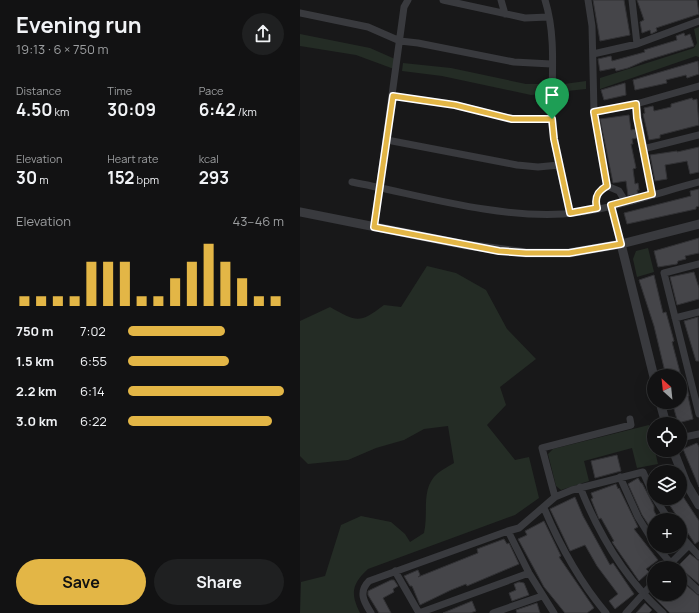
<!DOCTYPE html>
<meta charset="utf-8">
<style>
:root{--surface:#121213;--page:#1f2021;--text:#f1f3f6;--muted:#9c9ea0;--line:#313233;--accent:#e3b646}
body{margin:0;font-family:Manrope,sans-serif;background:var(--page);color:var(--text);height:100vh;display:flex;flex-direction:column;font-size:15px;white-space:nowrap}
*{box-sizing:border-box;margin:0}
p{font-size:13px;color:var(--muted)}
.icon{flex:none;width:22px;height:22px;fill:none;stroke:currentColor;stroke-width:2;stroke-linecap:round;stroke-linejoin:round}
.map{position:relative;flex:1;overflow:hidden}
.side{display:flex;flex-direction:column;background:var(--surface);width:300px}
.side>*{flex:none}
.needle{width:26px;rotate:333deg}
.tools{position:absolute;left:347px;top:369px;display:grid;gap:8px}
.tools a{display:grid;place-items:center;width:40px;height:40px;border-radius:50%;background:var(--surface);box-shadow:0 4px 16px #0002,0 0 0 1px var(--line);font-size:20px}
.pin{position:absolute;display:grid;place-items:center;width:34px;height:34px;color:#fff;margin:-41px -17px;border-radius:50% 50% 50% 0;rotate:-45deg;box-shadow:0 0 4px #0007}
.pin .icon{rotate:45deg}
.round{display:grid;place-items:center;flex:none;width:42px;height:42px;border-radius:21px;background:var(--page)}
.headline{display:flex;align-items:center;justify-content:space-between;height:68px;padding:0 16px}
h1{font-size:22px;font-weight:700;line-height:30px}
.figures{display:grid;grid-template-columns:repeat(3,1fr);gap:6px;height:68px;padding:4px 16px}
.figures div{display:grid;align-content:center}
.figures b{font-size:17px;font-weight:700}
.figures small{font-size:11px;font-weight:400}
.figures p{font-size:11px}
.chart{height:112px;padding:8px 16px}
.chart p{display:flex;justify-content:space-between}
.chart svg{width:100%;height:72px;margin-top:4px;stroke:var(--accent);stroke-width:6}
.button{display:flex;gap:8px;margin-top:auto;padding:8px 16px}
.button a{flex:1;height:46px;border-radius:24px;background:var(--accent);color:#111;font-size:16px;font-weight:700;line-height:46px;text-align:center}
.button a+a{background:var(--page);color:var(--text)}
ul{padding:0 16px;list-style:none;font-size:13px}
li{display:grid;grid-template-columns:64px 48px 1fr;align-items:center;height:30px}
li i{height:10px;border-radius:5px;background:var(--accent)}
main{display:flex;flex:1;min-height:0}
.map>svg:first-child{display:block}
.green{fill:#242c25}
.building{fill:#454549;stroke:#323235}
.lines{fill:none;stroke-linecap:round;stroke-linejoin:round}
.minor{stroke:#393a3e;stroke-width:7}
.tertiary{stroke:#393a3e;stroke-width:9}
.route-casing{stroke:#fff;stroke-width:8}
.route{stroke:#e3b646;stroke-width:5}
</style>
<main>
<section class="side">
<div class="headline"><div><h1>Evening run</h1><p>19:13 · 6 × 750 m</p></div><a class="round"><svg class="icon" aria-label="share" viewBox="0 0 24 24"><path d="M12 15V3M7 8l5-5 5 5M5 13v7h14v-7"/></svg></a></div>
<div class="figures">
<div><p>Distance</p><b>4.50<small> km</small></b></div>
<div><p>Time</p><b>30:09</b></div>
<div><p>Pace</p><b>6:42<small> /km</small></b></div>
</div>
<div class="figures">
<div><p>Elevation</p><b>30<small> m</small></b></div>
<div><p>Heart rate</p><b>152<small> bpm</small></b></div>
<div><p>kcal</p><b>293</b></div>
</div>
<div class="chart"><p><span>Elevation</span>43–46 m</p>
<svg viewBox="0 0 160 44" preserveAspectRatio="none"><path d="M5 44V38M15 44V38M25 44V38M35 44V38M45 44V17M55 44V17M65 44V17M75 44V38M85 44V38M95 44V27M105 44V17M115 44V6M125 44V17M135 44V27M145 44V38M155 44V38"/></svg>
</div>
<ul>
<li><b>750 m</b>7:02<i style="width:62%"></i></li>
<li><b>1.5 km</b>6:55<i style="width:65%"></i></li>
<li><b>2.2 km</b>6:14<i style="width:100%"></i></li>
<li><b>3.0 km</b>6:22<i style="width:92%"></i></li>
</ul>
<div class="button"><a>Save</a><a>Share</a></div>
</section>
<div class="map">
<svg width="399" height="613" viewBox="0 0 399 613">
<rect width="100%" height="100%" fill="#181819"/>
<path class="green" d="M 399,27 L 399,57 L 396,56 L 300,89 L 300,78 L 394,48 L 397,43 L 394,29 Z
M 0,34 L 70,48 L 95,59 L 94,69 L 56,55 L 0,46 Z
M 103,63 L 151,68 L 226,84 L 249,84 L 250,93 L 231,95 L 142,76 L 102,71 Z
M 286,81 L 286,89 L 258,92 L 257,85 Z
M 348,248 L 354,272 L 337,277 L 333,259 L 336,251 Z
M 127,266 L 156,273 L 186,290 L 207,329 L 236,359 L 200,387 L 206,405 L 187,425 L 215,460 L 229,457 L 239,498 L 215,515 L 68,569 C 52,584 50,593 60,613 L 0,613 L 1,582 L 25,576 L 41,525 L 61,516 L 91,522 L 105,534 L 110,542 L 124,533 C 129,512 120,488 138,473 C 143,469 149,466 154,463 L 148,426 L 124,429 L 104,440 L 76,448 L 48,460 L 8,464 L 0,456 L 0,321 L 30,307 C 57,322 59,324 84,305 L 101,307 Z
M 349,425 L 358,464 L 337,468 L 332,448 L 284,461 L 289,481 L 264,489 L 261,490 L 256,486 L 248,454 L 253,449 Z"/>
<path class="building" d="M 293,0 L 324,0 L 330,35 L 300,41 Z
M 337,0 L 397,0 L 399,14 L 356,28 L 357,31 L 351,34 L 350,30 L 342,33 L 340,22 L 344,20 Z
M 384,33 L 385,36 L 390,34 L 394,46 L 344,61 L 328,68 L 316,71 L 315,68 L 300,71 L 298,59 L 311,56 L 312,61 L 345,52 L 344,50 L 377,40 L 376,36 Z
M 398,61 L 399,74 L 387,78 L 386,75 L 366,80 L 367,83 L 335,90 L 333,80 Z
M 325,83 L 326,95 L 304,100 L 301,90 Z
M 392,98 L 393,100 L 397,99 L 399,125 L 360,135 L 360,138 L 349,140 L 343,114 L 345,113 L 344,108 L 353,106 L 354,111 L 371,107 L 371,104 Z
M 329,115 L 331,130 L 335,129 L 337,138 L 332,139 L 333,144 L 331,144 L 336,168 L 333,169 L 335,184 L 338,183 L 339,190 L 337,190 L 338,194 L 328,196 L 326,181 L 313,183 L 300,119 Z
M 399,147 L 399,172 L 390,174 L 387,161 L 382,162 L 365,165 L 367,179 L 355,181 L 350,155 L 377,151 L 377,152 Z
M 399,189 L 399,206 L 396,207 L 396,209 L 327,224 L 324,213 L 391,196 L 390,191 Z
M 399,238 L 399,253 L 385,256 L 386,259 L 378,261 L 377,264 L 358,267 L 354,251 Z
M 394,272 L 399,288 L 399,299 L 377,305 L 370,277 Z
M 354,275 L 363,313 L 366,312 L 374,341 L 372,342 L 381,376 L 366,376 L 354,326 L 339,280 Z
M 398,317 L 399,361 L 396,361 L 384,321 Z
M 387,388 L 389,396 L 388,396 L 393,419 L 378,423 L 372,402 L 380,402 L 380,390 Z
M 397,443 L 399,447 L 399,487 L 383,449 Z
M 317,455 L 321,471 L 295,478 L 291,461 Z
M 338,478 L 341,483 L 342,483 L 354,506 L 354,511 L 359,520 L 354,520 L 354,533 L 342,515 L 328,484 Z
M 316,484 L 318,489 L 319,488 L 338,527 L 334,529 L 358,560 L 346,569 L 349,572 L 339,581 L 312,542 L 314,541 L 301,518 L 299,519 L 291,499 L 293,498 L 291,493 Z
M 380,492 L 399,521 L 399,541 L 395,544 L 365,498 L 379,498 L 380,500 Z
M 275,497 L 283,516 L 310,565 L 313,563 L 334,594 L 315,609 L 309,601 L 318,594 L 297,566 L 285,545 L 270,551 L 250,509 Z
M 244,521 L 261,556 L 259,557 L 294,608 L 287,613 L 265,613 L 244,587 L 218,539 L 227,535 L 225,531 Z
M 204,539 L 207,544 L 209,543 L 219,564 L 167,586 L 166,584 L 151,590 L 120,605 L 112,586 L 110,586 L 104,576 L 118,570 L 120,575 L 118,577 L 178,553 L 177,549 Z
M 390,554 L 399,561 L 399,584 L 380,568 L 380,564 Z
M 91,580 L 94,580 L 98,586 L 93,589 L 94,592 L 83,598 L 91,613 L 79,613 L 68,595 L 68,591 Z
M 380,580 L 399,596 L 399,613 L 370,613 L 352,595 L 368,594 L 373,598 L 377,594 L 380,594 Z
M 219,582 L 224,583 L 229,595 L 212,601 L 209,593 L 216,590 L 214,584 Z
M 172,601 L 176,611 L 170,613 L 143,613 Z
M 237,603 L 240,613 L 217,613 L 216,610 Z
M 345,603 L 352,610 L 349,613 L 336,613 Z"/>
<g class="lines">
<path class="minor" d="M 143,0 L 225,18 L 248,17
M 201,0 L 205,14
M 245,0 C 257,38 251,80 252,119 C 254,151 263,182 270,213
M 288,0 L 292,26 L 294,112 L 307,186
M 0,13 L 68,27 L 100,41 L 118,43 L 214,62 L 251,64
M 337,44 L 399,21
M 293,54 L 337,44 L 332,0
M 93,96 L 155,105 L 212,119 L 252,119
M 336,104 L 352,194
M 294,112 L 336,104 L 399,86
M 87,140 L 217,165 L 238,167 L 259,165
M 343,149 L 399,135
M 52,182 C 120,195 194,218 263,214 C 304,212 357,193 399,182
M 311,205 L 321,244
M 297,208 C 294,197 298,191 307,186 L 319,191 L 325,201
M 74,227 L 104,7 L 108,0
M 399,264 L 364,273 L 399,414
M 375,318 L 399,312
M 380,438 L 399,434
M 320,477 L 338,517 L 354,543
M 280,487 C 299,535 324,578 363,613
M 255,497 L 242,448 L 331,425 L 330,419
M 355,498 L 369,520
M 244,508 C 260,546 279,581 306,613
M 380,535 L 399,556
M 356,546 L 375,568
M 366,568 L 388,546
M 95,571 L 119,613
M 380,573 L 399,591
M 71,613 C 64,602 58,592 69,581 L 208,531
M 119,613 L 229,573
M 193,613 L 242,596
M 254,613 L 229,573 L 208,531 L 219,528 L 255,497 L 272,490 L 343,472 L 354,496
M 326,613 L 354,582"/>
<path class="tertiary" d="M 0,212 L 166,245 L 226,253 L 269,253 L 321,244
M 354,377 L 321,244 L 399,224
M 360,402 L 366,424
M 373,450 L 386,483 L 399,505"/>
</g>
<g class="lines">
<defs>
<path id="route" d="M 93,96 L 155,105 L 212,119 L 252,119 L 254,139 L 270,213 L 297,208 C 294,197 298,191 307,186 L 294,112 L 336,104 L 337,118 L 352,194 L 311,205 L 321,244 L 269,253 L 226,253 L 199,251 L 74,227 Z"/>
</defs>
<use href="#route" class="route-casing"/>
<use href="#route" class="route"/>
</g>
</svg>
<div class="tools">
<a><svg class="needle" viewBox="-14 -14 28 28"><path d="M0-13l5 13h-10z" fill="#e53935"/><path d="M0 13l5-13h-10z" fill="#9c9ea0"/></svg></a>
<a><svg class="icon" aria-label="locate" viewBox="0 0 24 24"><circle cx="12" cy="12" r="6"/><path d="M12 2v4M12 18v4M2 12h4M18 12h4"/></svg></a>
<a><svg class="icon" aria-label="layers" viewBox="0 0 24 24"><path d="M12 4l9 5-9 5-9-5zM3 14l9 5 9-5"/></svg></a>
<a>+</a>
<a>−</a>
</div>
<div class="pin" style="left:252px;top:119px;background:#1e9e55"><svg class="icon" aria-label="arrive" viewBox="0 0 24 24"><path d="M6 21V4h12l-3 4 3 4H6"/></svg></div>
</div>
</main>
